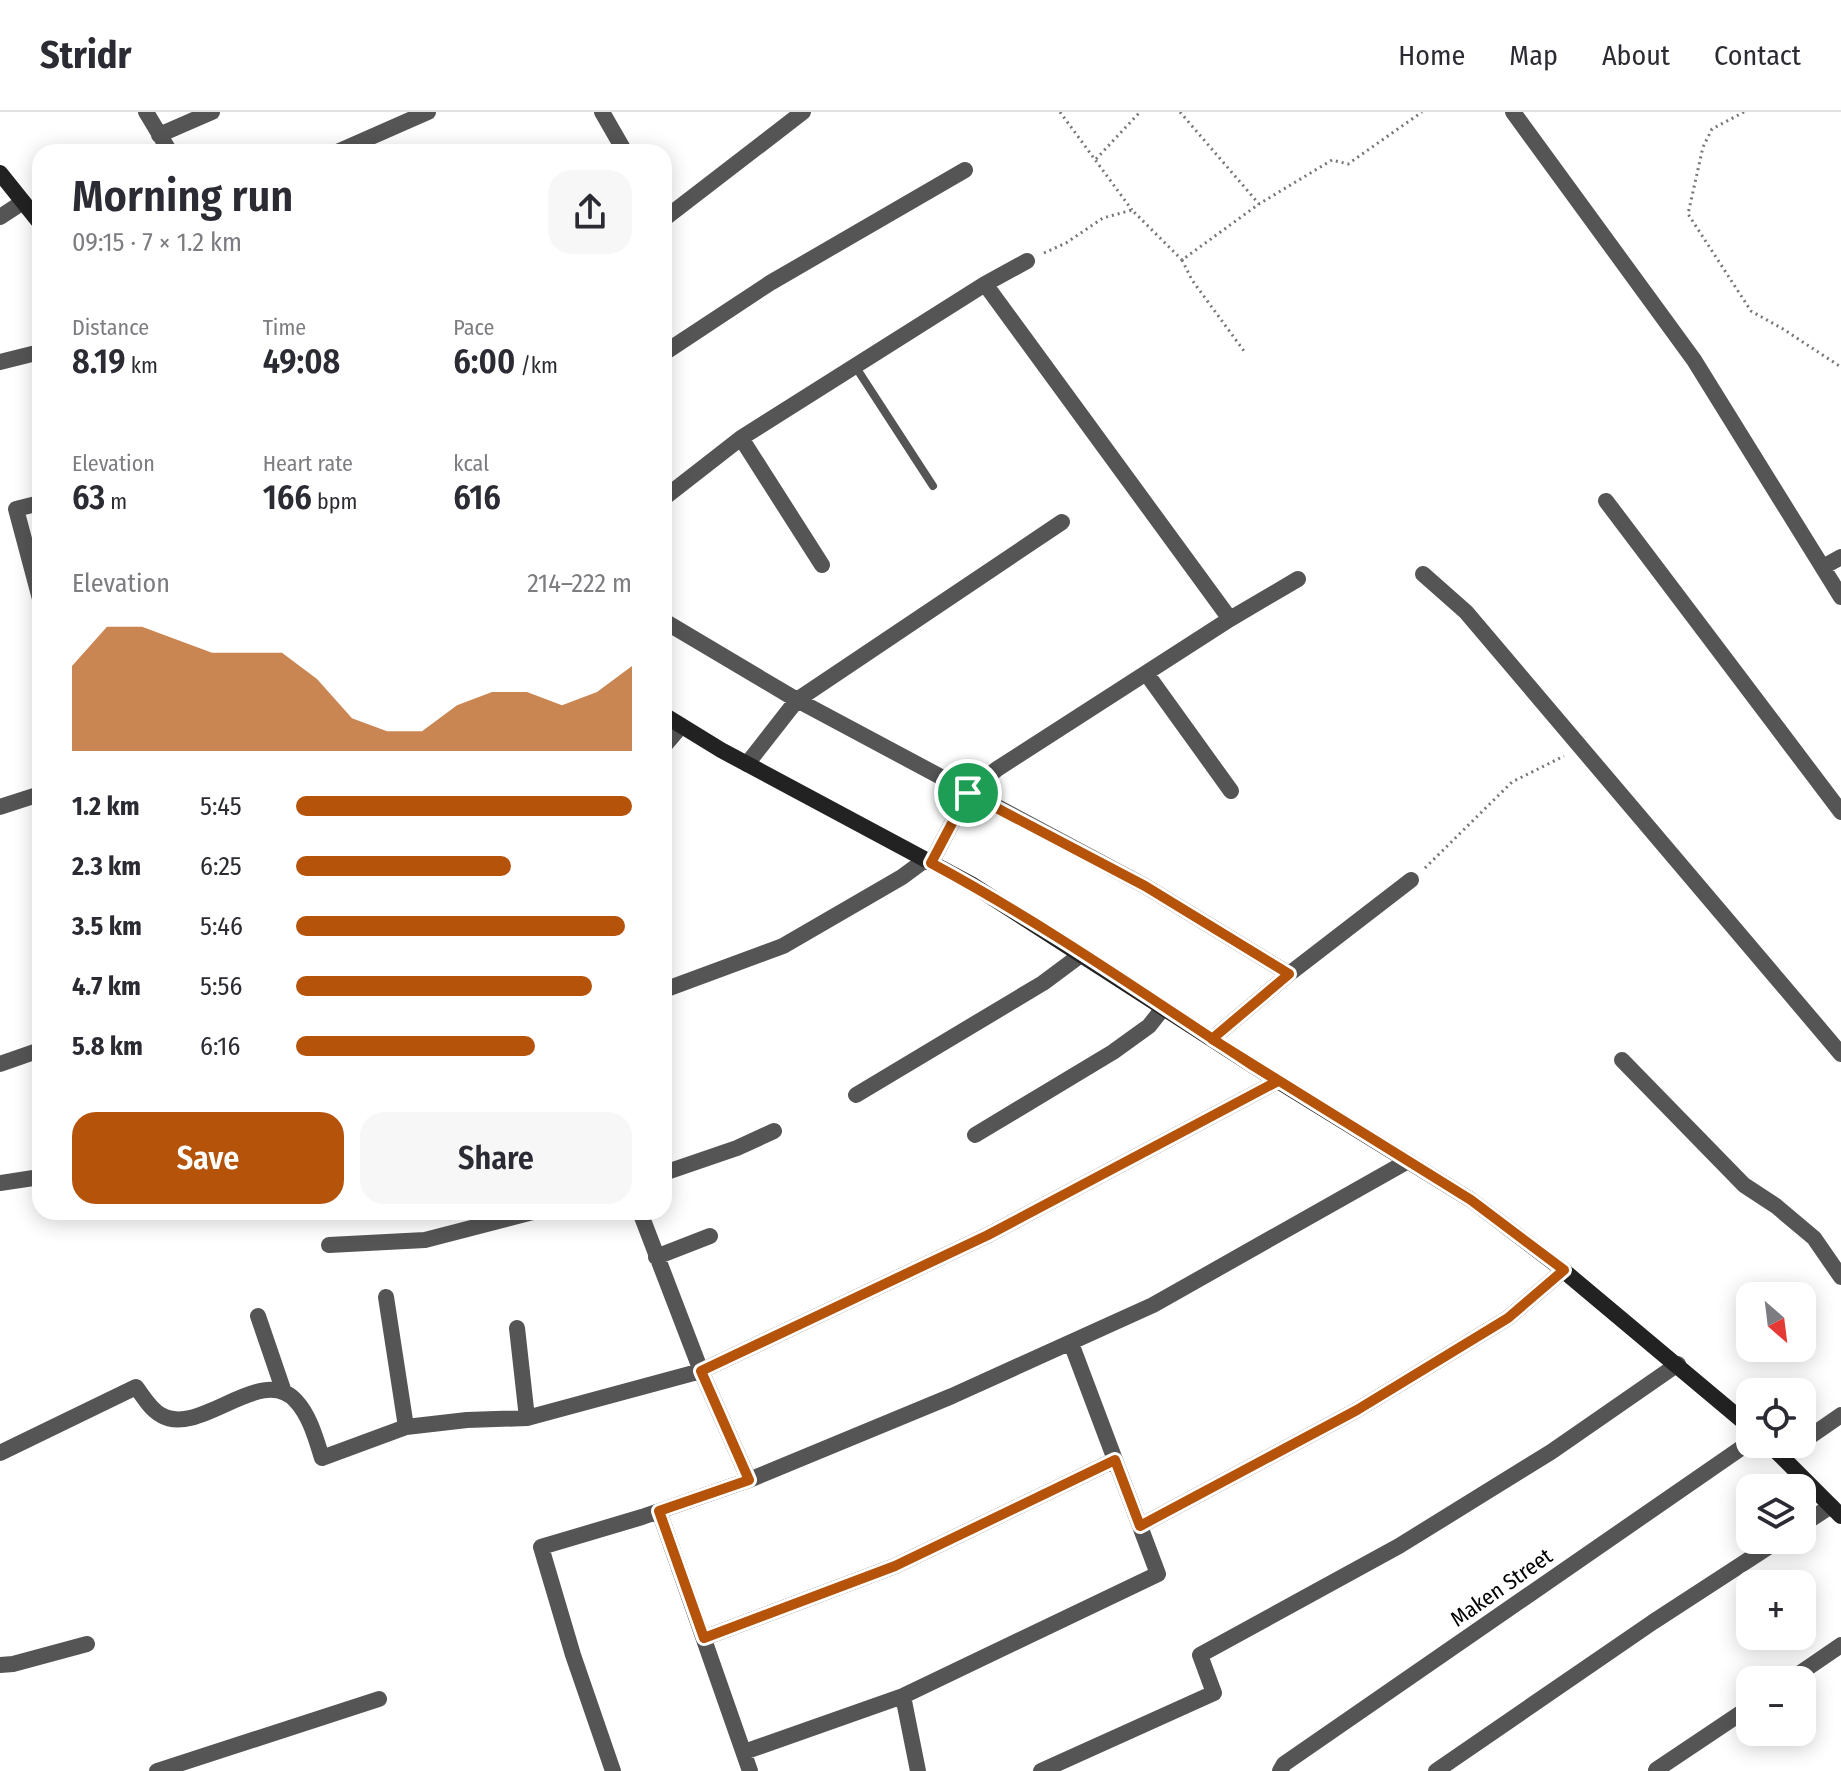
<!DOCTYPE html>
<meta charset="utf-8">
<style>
:root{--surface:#fff;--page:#f7f7f7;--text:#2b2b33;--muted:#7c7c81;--line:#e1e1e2;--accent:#b45309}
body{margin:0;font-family:"Fira Sans Condensed",sans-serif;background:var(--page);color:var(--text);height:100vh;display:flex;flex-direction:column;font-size:30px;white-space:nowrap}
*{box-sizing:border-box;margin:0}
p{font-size:26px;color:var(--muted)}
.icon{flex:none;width:44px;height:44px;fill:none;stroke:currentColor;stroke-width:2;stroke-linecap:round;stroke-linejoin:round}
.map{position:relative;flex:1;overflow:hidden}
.drawer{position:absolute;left:32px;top:32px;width:640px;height:1076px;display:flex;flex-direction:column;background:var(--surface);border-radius:24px;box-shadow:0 4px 20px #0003}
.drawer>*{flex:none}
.needle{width:52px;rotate:152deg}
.controls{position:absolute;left:1736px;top:1170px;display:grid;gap:16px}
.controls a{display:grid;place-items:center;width:80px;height:80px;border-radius:16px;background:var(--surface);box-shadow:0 4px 20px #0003;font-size:40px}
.pin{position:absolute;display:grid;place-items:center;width:68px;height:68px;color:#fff;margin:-34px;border:4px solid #fff;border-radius:50%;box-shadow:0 2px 8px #0007}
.round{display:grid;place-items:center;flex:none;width:84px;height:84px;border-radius:24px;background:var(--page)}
.overview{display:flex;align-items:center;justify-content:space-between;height:136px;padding:0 40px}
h1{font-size:44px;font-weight:600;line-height:60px}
.stats{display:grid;grid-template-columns:repeat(3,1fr);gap:12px;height:136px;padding:8px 40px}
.stats div{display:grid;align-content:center}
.stats b{font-size:34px;font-weight:600}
.stats small{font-size:22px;font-weight:400}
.stats p{font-size:22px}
.chart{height:224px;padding:16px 40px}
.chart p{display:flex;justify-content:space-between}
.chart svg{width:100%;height:144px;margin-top:8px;fill:var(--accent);opacity:.7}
.button{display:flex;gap:16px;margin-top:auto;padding:16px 40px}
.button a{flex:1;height:92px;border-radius:24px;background:var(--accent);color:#fff;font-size:32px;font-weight:600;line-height:92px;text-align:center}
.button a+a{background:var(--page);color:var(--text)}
ul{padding:0 40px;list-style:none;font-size:26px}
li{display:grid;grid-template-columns:128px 96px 1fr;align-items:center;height:60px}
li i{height:20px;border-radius:10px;background:var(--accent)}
header{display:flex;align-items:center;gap:48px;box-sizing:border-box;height:112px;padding:0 40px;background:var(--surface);border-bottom:2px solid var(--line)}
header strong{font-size:38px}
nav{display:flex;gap:44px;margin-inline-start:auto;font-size:28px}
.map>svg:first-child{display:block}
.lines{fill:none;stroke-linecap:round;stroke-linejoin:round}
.path{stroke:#777;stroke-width:3;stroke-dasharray:2 4;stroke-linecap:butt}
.lane{stroke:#555;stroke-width:8}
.street{stroke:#555;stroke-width:16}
.secondary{stroke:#222;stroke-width:16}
.route-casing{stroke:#fff;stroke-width:16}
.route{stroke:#b45309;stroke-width:10}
.labels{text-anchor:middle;stroke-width:6;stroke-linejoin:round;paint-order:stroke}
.street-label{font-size:22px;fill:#000;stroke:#fff}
</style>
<header>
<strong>Stridr</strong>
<nav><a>Home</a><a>Map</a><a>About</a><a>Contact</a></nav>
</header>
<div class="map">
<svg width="1841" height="1659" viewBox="0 0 1841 1659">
<rect width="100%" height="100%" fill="#fff"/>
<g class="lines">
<path class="path" d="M 1060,0 L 1132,98
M 1180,0 L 1259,92
M 1744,0 L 1712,17 L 1703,35 L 1688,102 L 1751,199 L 1783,217 L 1841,255
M 1096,47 L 1140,0
M 1044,141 L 1066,131 L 1103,106 L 1132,98 L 1182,148 L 1259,92 L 1332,48 L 1348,52 L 1422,0
M 1182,148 L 1192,168 L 1244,239
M 1425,756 L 1512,670 L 1564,644"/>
<path class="lane" d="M 855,254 L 933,374"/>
<path class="street" d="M 146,0 L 170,40
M 602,0 L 625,40
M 1513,0 L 1694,248 L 1841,485
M 159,23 L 212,0
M 337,40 L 428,0
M 0,105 L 23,90
M 664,107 L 803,0
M 985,172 L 1230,507
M 664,241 L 770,171 L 965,58
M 0,250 L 40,240
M 741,326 L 822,453
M 664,386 L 741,326 L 985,172 L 1027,149
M 1606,389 L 1841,700
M 40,391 L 16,397 L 40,487
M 1823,455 L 1841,445
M 1423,462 L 1466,500 L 1841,942
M 664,509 L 797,588 L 1145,774 L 1289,862
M 1146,561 L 1231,679
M 664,634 L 681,614
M 747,652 L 797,588 L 1062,410
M 0,695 L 40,682
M 931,751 L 968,681 L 997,657 L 1230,507 L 1298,467
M 664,878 L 783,834 L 902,765 L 925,748
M 1212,927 L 1289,862 L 1411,768
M 1622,948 L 1744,1073 L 1776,1094 L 1814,1126 L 1841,1165
M 0,952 L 40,938
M 856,983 L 1043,871 L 1082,842
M 975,1023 L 1113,940 L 1149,914 L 1164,895
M 664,1061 L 737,1036 L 774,1019
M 0,1071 L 40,1065
M 640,1100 L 701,1259 L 749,1368
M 329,1133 L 425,1128 L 533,1100
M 656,1145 L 710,1124
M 386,1185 L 406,1315
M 258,1204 L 284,1280
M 517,1216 L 527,1306
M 1802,1330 L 1841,1303
M 0,1341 L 136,1275 C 143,1284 150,1297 161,1303 C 200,1326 262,1250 296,1289 C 310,1304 316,1327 322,1346 L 406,1315 L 467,1308 L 527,1306 L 701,1259 L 988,1123 L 1278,969
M 659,1399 L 750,1659
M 1802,1413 L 1831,1394
M 1140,1414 L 1357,1298 L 1508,1206 L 1564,1158
M 704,1526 L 895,1454 L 1115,1348
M 0,1553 L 13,1552 L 87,1532
M 1790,1568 L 1841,1533
M 903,1584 L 918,1659
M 744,1640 L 903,1584 L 1158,1462 L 1071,1231
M 1656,1658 L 1750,1595
M 157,1659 L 379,1587
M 613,1659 L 573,1543 L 541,1435 L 642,1405 L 749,1368 L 952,1284 L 1153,1193 L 1408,1049
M 1041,1659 L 1214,1581 L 1200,1543 L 1399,1434 L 1551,1340 L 1678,1252
M 1280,1659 L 1284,1652 L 1750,1330
M 1436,1659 L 1653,1510 L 1779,1428"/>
<path class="secondary" d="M 0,61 L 40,111
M 664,603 L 721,638 L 971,772 L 1252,953 L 1471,1088 L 1558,1154 L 1750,1315
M 1769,1332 L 1841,1404"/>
</g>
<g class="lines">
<defs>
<path id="route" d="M 968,681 L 931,751 C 1043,811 1147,884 1252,953 L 1278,969 L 988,1123 L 701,1259 L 749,1368 L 659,1399 L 704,1526 L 895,1454 L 1115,1348 L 1140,1414 L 1357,1298 L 1508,1206 L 1564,1158 L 1471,1088 L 1212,927 L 1289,862 L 1145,774 L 968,681"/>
</defs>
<use href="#route" class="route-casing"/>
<use href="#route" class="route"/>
</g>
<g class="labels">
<g class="street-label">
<text transform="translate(1501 1475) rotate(-35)" y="8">Maken Street</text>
</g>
</g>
</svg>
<div class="controls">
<a><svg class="needle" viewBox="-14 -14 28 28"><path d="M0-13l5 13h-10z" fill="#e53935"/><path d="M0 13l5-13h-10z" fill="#7c7c81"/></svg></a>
<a><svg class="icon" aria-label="locate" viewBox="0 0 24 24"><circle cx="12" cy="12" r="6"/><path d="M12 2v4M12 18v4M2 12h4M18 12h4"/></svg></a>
<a><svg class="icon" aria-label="layers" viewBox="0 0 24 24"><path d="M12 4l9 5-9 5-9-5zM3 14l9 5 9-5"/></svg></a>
<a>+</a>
<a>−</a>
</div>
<div class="pin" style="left:968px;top:681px;background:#1e9e55"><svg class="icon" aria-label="arrive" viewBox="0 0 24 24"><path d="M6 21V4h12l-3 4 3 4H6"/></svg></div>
<section class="drawer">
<div class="overview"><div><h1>Morning run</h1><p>09:15 · 7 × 1.2 km</p></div><a class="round"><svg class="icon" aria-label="share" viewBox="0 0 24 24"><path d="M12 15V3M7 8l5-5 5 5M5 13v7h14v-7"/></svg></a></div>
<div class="stats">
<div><p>Distance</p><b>8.19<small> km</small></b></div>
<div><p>Time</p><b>49:08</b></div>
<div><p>Pace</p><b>6:00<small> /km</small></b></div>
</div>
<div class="stats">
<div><p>Elevation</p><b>63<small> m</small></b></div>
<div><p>Heart rate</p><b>166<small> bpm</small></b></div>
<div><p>kcal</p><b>616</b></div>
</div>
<div class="chart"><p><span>Elevation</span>214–222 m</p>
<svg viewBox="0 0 160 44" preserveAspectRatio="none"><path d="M0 44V18L10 6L20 6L30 10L40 14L50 14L60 14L70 22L80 34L90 38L100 38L110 30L120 26L130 26L140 30L150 26L160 18V44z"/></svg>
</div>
<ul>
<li><b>1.2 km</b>5:45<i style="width:100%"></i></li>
<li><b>2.3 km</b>6:25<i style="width:64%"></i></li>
<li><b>3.5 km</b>5:46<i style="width:98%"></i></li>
<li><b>4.7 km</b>5:56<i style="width:88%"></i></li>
<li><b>5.8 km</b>6:16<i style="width:71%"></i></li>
</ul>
<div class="button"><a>Save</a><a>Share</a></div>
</section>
</div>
